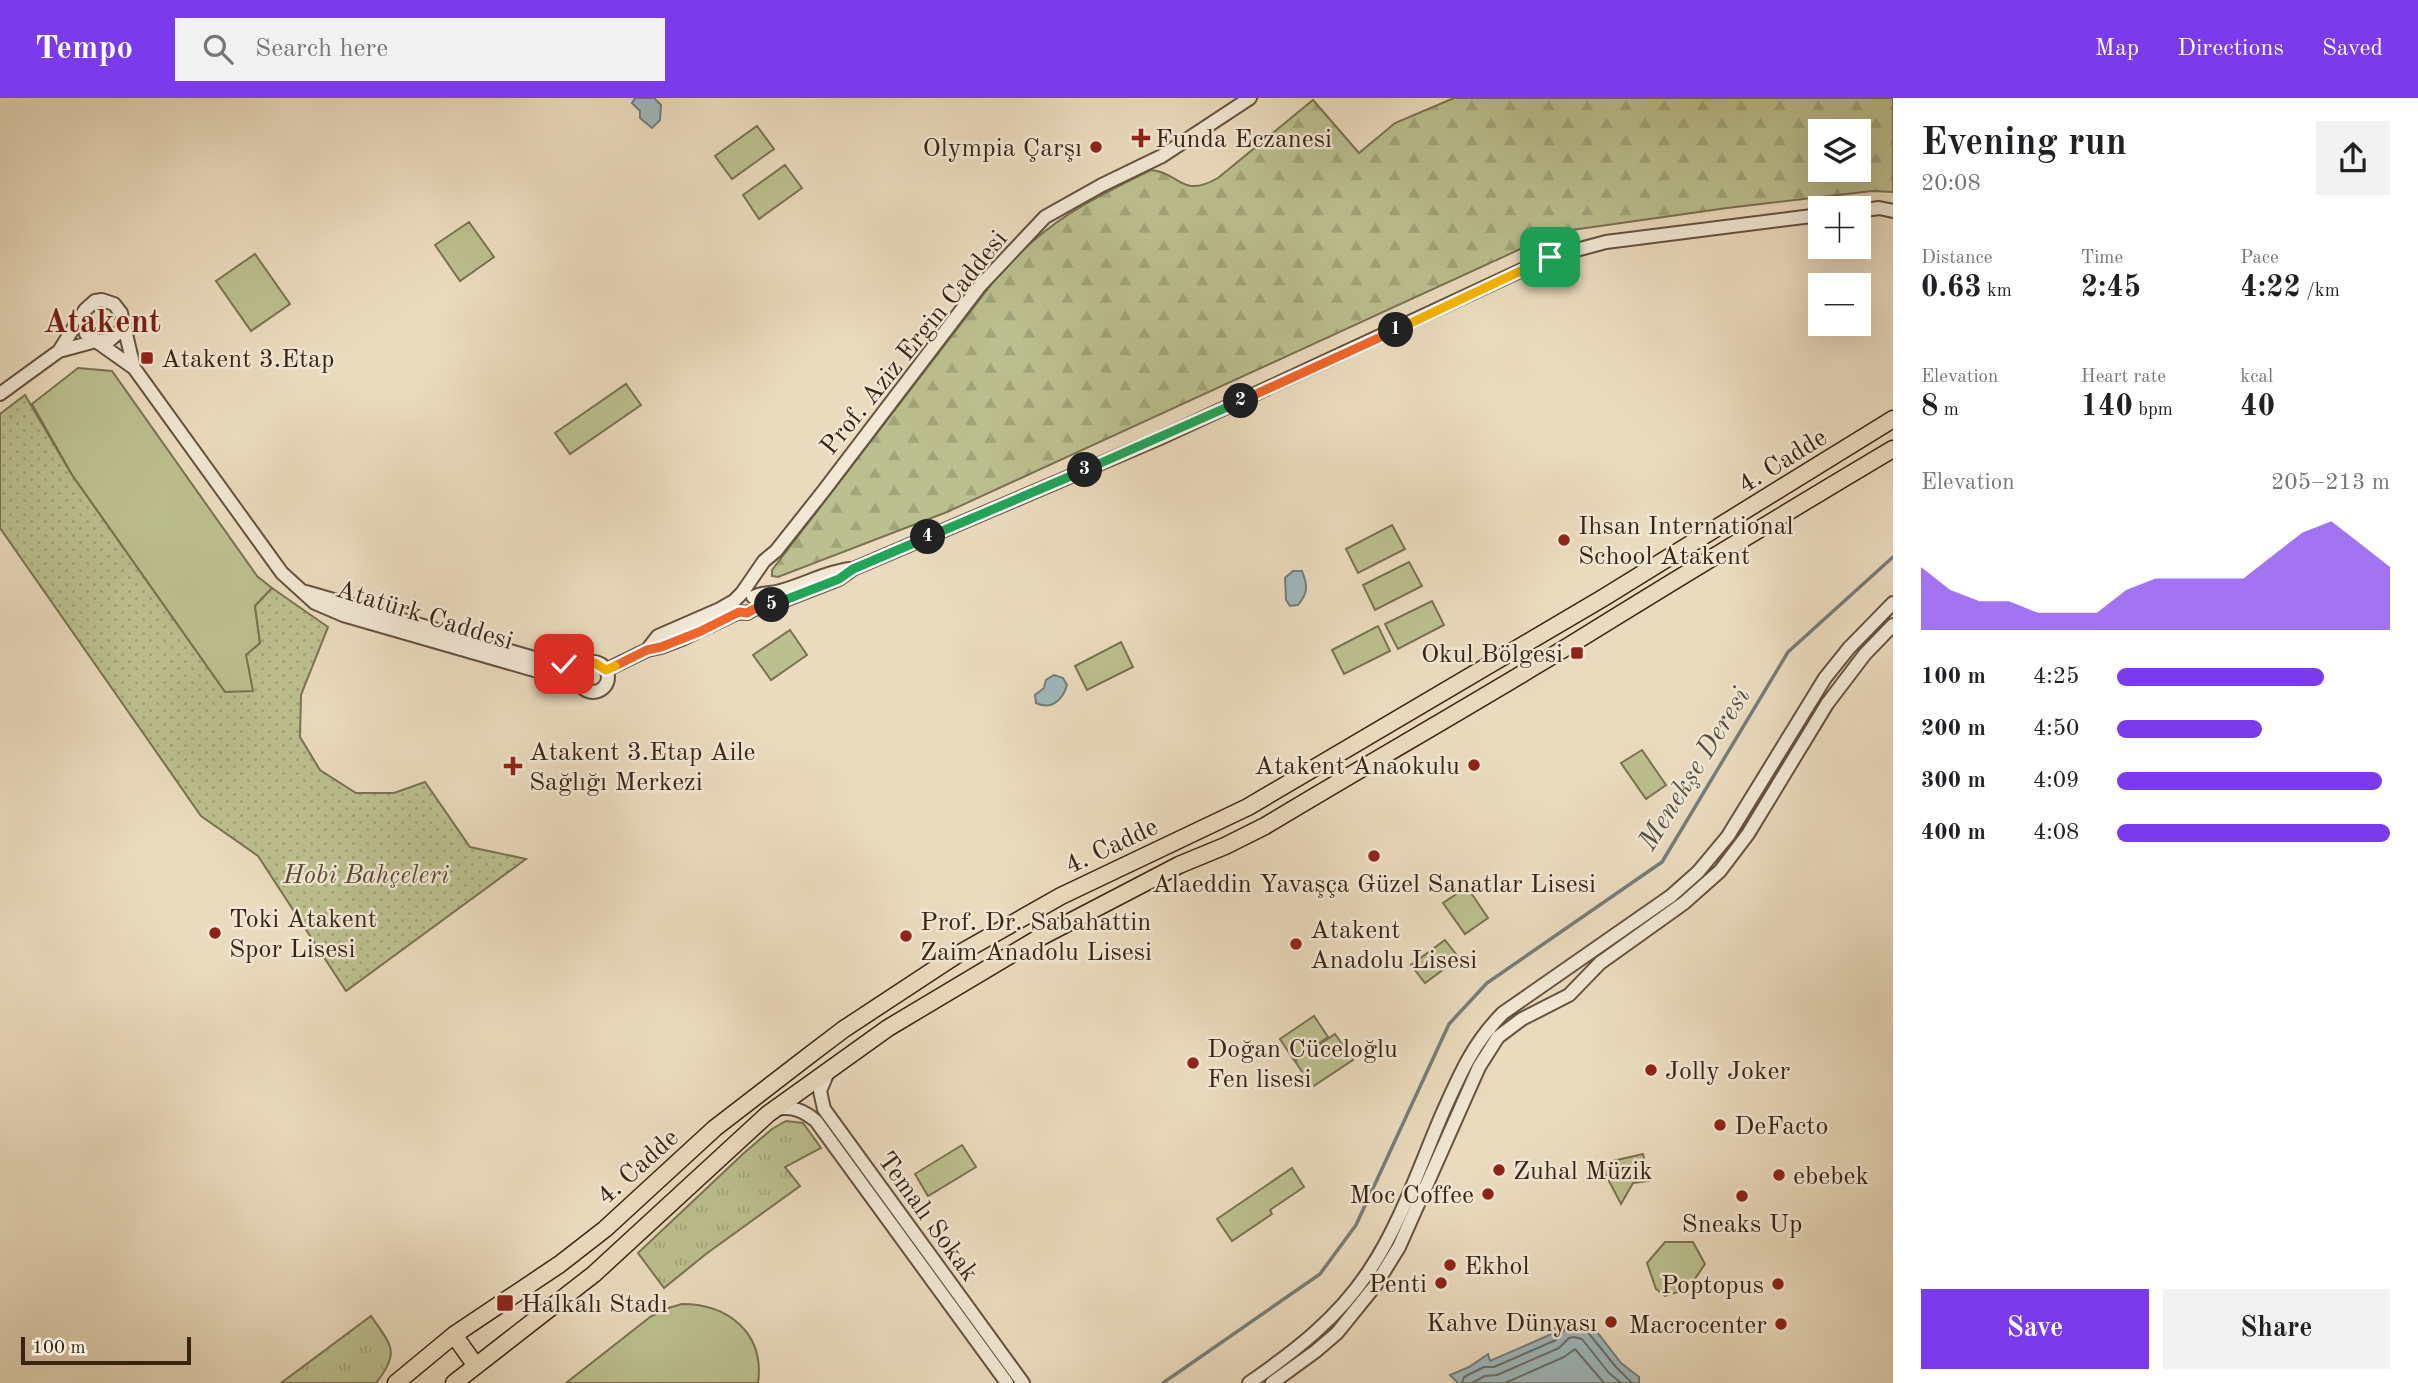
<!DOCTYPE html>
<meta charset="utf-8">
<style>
:root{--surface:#fff;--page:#f2f2f2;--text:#202124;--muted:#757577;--accent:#7c3aed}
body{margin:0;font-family:"Old Standard TT",serif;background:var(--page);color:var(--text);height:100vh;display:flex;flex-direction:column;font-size:26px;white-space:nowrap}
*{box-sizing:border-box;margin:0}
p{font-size:23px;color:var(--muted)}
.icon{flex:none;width:38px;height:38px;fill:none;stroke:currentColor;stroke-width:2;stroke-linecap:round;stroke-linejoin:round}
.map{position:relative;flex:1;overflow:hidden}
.sheet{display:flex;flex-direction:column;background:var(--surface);width:525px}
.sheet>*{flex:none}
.buttons{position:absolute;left:1808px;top:21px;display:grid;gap:14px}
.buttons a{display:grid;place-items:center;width:63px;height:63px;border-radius:0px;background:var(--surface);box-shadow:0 7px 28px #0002;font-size:35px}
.scale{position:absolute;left:21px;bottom:18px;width:170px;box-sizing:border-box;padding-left:7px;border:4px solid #392414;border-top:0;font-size:19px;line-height:24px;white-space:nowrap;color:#392414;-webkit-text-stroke:5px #f2e8d5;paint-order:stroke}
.pin{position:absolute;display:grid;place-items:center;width:60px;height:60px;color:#fff;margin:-30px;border-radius:14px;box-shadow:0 4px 10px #0006}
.km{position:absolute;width:35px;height:35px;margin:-18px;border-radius:50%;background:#222;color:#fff;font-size:19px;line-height:35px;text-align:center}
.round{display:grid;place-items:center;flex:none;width:74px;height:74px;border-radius:0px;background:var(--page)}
.head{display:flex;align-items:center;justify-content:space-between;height:119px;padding:0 28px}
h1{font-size:38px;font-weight:700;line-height:52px}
.metrics{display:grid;grid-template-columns:repeat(3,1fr);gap:10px;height:119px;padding:7px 28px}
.metrics div{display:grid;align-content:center}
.metrics b{font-size:30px;font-weight:700}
.metrics small{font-size:19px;font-weight:400}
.metrics p{font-size:19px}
.chart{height:196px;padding:14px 28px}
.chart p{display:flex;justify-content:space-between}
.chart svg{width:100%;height:126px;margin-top:7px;fill:var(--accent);opacity:.7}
.button{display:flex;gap:14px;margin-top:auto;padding:14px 28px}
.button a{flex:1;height:80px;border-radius:0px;background:var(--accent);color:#fff;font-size:28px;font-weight:700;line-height:80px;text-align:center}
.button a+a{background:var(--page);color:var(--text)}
ul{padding:0 28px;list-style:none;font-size:23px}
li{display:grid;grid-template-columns:112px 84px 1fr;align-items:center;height:52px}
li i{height:18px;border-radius:9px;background:var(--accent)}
header{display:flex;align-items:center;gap:42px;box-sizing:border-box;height:98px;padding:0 35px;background:var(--accent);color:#fff}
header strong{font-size:33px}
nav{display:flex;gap:38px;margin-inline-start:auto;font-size:24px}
.search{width:490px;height:63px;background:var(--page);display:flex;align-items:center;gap:18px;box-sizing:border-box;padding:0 24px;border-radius:0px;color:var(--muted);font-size:26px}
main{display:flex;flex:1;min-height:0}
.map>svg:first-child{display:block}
.grass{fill:url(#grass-tufts);stroke:#7a7252;stroke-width:2}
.forest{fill:url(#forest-firs);stroke:#7a7252;stroke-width:2;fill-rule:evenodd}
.park{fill:#bcbf8f;stroke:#7a7252;stroke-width:2}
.garden{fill:url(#garden-dots);stroke:#7a7252;stroke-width:2}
.water{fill:#9eb8bd;stroke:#767d79;stroke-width:2}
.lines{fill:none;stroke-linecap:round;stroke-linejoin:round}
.shore{stroke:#6c6e68;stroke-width:2}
.stream{stroke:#767d79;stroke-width:3.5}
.minor-casing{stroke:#66523e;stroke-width:16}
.major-casing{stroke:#392414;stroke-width:19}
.minor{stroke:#f2e8d5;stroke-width:12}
.major{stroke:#ebdbbe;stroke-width:16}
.split-1-casing{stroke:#fff;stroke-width:14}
.split-2-casing{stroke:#fff;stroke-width:14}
.split-3-casing{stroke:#fff;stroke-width:14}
.split-4-casing{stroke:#fff;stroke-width:14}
.split-5-casing{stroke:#fff;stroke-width:14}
.split-6-casing{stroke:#fff;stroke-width:14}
.split-7-casing{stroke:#fff;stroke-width:14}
.split-1{stroke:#f5b400;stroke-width:9}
.split-2{stroke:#f0652b;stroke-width:9}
.split-3{stroke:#22a559;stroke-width:9}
.split-4{stroke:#22a559;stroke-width:9}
.split-5{stroke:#22a559;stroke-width:9}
.split-6{stroke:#f0652b;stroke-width:9}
.split-7{stroke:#f5b400;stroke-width:9}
.poi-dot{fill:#8f2418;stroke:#f2e8d5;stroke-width:2.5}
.labels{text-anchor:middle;stroke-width:5;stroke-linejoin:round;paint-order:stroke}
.poi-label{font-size:26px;fill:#392414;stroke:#f2e8d5;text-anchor:start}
.street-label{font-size:26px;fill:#392414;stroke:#f2e8d5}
.park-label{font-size:26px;font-style:italic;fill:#5a4b33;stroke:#f2e8d5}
.water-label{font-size:28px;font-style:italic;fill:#575047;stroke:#f2e8d5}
.district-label{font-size:33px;font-weight:bold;fill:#7a1f14;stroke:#f2e8d5}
</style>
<header>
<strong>Tempo</strong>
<div class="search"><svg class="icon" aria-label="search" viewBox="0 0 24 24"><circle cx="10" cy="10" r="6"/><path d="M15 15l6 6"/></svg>Search here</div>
<nav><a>Map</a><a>Directions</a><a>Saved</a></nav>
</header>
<main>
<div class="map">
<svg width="1893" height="1285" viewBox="0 0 1893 1285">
<defs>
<pattern id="grass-tufts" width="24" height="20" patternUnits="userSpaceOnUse" patternTransform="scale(1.75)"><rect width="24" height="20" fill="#bcbf8f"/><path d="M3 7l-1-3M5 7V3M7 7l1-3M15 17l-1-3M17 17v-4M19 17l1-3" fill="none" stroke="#a2a47a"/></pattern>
<pattern id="forest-firs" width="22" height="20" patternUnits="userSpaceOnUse" patternTransform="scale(1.75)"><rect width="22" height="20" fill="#bcbf8f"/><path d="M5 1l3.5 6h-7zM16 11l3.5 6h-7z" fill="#a2a47a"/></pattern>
<pattern id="garden-dots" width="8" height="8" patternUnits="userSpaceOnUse" patternTransform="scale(1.75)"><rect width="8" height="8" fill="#bcbf8f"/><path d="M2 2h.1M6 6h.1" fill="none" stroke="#a2a47a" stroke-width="1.8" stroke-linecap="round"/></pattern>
</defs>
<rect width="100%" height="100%" fill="#ebdbbe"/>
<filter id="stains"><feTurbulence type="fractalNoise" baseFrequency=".00286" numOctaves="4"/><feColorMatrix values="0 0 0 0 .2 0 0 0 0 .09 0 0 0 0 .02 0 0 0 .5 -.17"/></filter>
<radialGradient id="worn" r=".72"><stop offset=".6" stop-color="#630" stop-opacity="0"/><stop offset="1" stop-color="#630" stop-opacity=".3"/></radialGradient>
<path class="grass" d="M 786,1023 L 803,1025 L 821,1050 L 785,1069 L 800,1088 L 706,1156 L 664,1190 L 638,1155 L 744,1055 L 772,1031 Z
M 371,1218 C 391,1247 401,1254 376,1285 L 281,1285 Z"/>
<path class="forest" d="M 1454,0 L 1893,0 L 1893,94 L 1872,93 L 1727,110 L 1572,132 L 1540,142 L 947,414 L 778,479 L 772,478 L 772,472 L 1000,175 C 1048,123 1087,103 1151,72 C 1181,75 1181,101 1218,80 L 1313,2 L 1359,55 L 1395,25 ZM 1820,33 L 1858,33 L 1858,72 L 1820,72 Z"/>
<path class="park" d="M 757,28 L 774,51 L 732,81 L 715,58 Z
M 785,67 L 802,90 L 759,121 L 743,97 Z
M 469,124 L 494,159 L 460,183 L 435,147 Z
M 255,156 L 290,206 L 251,233 L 216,183 Z
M 78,270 L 112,273 L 257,478 L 272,490 L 255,508 L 260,545 L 253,594 L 225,594 L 72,377 L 32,306 Z
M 626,286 L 641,307 L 570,356 L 555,335 Z
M 1392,427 L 1405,451 L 1358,475 L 1346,451 Z
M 1409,464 L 1422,488 L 1375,512 L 1363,487 Z
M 1432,503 L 1444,527 L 1398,551 L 1385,526 Z
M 1378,528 L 1390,553 L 1344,576 L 1332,552 Z
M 790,532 L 807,557 L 771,582 L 753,557 Z
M 1121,544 L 1133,569 L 1087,592 L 1075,568 Z
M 1642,652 L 1666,687 L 1646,701 L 1621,665 Z
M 1467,789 L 1488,820 L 1465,836 L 1443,805 Z
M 1445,842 L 1459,860 L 1425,885 L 1411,867 Z
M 1314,918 L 1328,939 L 1294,962 L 1280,941 Z
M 1335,936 L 1353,962 L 1312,989 L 1295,963 Z
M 962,1047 L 976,1069 L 928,1098 L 915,1076 Z
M 1643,1056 L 1649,1083 L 1633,1085 L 1621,1106 L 1600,1066 Z
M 1292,1070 L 1304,1089 L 1270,1112 L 1272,1116 L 1232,1143 L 1217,1121 Z
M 1665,1144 L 1693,1144 L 1705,1166 L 1688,1191 L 1665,1198 L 1656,1191 L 1647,1165 Z
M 682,1206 C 728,1206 765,1235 758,1285 L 566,1285 L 650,1219 L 665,1211 Z"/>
<path class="garden" d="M 25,297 L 72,377 L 225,594 L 253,593 L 246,557 L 260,545 L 255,508 L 272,490 L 328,529 L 301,597 L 300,639 L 320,672 L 356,695 L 394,695 L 425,684 L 470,749 L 526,761 L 346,893 L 258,758 L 201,718 L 0,430 L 0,316 Z"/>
<path class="water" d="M 635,0 L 654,0 L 661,7 L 660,22 L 652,30 L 640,20 L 640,13 L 632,5 Z
M 1293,473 L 1302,473 C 1308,488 1308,495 1298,507 L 1290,508 L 1286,502 L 1285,480 Z
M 1054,577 L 1063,580 L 1067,587 C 1063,601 1052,613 1036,605 L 1035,597 L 1044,590 L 1046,582 Z
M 1574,1223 L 1590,1225 L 1621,1265 L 1639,1279 L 1639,1285 L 1458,1285 L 1450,1277 L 1469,1269 L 1488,1256 L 1490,1263 L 1554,1235 L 1553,1232 L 1562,1224 Z"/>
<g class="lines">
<path class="shore" d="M 1462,1285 L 1464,1279 L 1484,1269 L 1494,1269 L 1556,1242 L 1565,1231 L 1586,1232 L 1616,1269 L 1632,1285
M 1472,1285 L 1485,1278 L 1497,1277 L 1559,1250 L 1569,1240 L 1574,1239 L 1582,1241 L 1609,1275 L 1621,1285
M 1505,1285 L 1564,1259 L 1575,1251 L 1604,1285"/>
<path class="stream" d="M 1163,1285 L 1320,1176 L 1356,1127 L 1449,926 L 1487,885 L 1662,764 L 1788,554 L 1893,459"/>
<defs>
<path id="minor" d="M 1858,113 L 1879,110 L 1893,113
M 82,218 L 86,236 L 134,270 L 282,475 L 315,505 L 343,517 L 579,585
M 59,253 L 96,243 L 110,242 L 120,233 L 123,227
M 0,296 L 59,253 L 85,212 L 95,203 L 102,202 L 114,206 L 121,215 L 134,270
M 306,494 L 541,562 L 582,569
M 753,499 C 763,494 771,496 780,493 C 804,487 825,474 850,471
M 647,552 L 658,538 L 720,511 L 734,503 L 742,495 L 764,463 L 776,453 L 822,395 L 979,189 L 1045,119 L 1102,87 L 1162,58 L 1250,0
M578 579a15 15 0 1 1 30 0a15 15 0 1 1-30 0Z
M 606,572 L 647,552 L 661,549 L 682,541 L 739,514 L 747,515 L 754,511 L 767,509 L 839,481 L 853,471 L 1158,341 L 1550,159 L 1606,144 L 1820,117
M 828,974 L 820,993 L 824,1011 L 1023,1285
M 775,1011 C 792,1008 803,1012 816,1023 L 1007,1285
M 1249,1285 C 1295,1253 1338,1220 1369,1173 C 1401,1125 1420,1067 1443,1014 C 1460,976 1473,945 1503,915 L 1671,798 L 1698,774 L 1728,738 L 1825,580 L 1849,550 L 1893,505
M 1272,1285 L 1316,1253 L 1337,1235 L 1375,1188 L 1399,1149 L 1479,969 L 1498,939 L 1522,921 L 1569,897 L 1600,865 L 1684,805 L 1720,773 L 1748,736 L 1827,606 L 1865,556 L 1893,527"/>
<path id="major" d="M 454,1237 L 476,1268
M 396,1285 L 454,1237 L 560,1166 L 605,1131 L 715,1030 L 811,956 L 844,931 L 955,858 L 1061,798 L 1248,709 L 1603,500 L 1893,321
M 454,1285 L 594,1176 L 768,1016 L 888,930 L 1037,841 L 1179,767 L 1225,748 L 1265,728 C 1363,669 1463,612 1562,552 C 1672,484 1782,417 1893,351"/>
</defs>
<use href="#minor" class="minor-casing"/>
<use href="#major" class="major-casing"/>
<use href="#minor" class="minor"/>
<use href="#major" class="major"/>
</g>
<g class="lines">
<defs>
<path id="split-1" d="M 1396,232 L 1550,159"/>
<path id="split-2" d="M 1241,303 L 1396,232"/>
<path id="split-3" d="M 1085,372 L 1241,303"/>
<path id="split-4" d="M 928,439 L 1085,372"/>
<path id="split-5" d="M 772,507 L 839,481 L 853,471 L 928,439"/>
<path id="split-6" d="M 615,568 L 647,552 L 661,549 L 699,534 L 739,514 L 747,515 L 754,511 L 772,507"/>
<path id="split-7" d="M 564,566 L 582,569 L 595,565 L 606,572 L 615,568"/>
</defs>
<use href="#split-1" class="split-1-casing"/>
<use href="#split-2" class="split-2-casing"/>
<use href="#split-3" class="split-3-casing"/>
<use href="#split-4" class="split-4-casing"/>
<use href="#split-5" class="split-5-casing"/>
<use href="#split-6" class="split-6-casing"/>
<use href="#split-7" class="split-7-casing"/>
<use href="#split-1" class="split-1"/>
<use href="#split-2" class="split-2"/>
<use href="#split-3" class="split-3"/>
<use href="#split-4" class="split-4"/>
<use href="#split-5" class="split-5"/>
<use href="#split-6" class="split-6"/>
<use href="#split-7" class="split-7"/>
</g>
<g class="poi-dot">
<path d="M1137.5 29.5h7v7h7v7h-7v7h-7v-7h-7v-7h7z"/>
<circle cx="1096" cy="49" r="7"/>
<rect x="140" y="253" width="14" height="14" rx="3.5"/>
<circle cx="1564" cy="442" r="7"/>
<rect x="1570" y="548" width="14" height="14" rx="3.5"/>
<circle cx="1474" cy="667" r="7"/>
<path d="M509.5 657.5h7v7h7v7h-7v7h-7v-7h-7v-7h7z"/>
<circle cx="1374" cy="758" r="7"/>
<circle cx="215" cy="835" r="7"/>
<circle cx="906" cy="838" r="7"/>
<circle cx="1296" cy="846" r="7"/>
<circle cx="1193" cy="965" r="7"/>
<circle cx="1651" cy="972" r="7"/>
<circle cx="1720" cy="1027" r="7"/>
<circle cx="1499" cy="1072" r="7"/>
<circle cx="1779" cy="1077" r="7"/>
<circle cx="1488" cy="1096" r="7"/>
<circle cx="1742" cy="1098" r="7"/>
<circle cx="1450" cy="1167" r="7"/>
<circle cx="1441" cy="1185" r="7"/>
<circle cx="1778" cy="1186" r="7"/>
<rect x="496" y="1196" width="18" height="18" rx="3.5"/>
<circle cx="1611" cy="1224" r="7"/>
<circle cx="1781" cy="1226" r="7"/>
</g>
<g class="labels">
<g class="poi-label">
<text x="1155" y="49">Funda Eczanesi</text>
<text x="1082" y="58" text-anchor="end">Olympia Çarşı</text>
<text x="161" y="269">Atakent 3.Etap</text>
<text x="1578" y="436">Ihsan International<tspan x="1578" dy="30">School Atakent</tspan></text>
<text x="1563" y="564" text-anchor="end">Okul Bölgesi</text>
<text x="529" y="662">Atakent 3.Etap Aile<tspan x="529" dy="30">Sağlığı Merkezi</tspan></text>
<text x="1460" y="676" text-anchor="end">Atakent Anaokulu</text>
<text x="1374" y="794" text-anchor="middle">Alaeddin Yavaşça Güzel Sanatlar Lisesi</text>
<text x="229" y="829">Toki Atakent<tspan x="229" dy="30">Spor Lisesi</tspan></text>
<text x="920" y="832">Prof. Dr. Sabahattin<tspan x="920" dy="30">Zaim Anadolu Lisesi</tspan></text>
<text x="1310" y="840">Atakent<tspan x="1310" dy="30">Anadolu Lisesi</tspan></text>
<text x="1207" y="959">Doğan Cüceloğlu<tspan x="1207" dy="30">Fen lisesi</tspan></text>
<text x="1665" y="981">Jolly Joker</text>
<text x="1734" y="1036">DeFacto</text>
<text x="1513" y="1081">Zuhal Müzik</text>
<text x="1793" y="1086">ebebek</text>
<text x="1474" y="1105" text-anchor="end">Moc Coffee</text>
<text x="1742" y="1134" text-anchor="middle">Sneaks Up</text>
<text x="1464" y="1176">Ekhol</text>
<text x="1427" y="1194" text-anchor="end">Penti</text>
<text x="1764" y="1195" text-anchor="end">Poptopus</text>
<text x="521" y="1214">Halkalı Stadı</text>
<text x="1597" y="1233" text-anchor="end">Kahve Dünyası</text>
<text x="1767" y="1235" text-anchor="end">Macrocenter</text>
</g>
<g class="street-label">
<text transform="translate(913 244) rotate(-51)" y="9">Prof. Aziz Ergin Caddesi</text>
<text transform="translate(1782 362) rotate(-32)" y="9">4. Cadde</text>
<text transform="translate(425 516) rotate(17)" y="9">Atatürk Caddesi</text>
<text transform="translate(1111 747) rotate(-25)" y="9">4. Cadde</text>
<text transform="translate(637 1068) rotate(-42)" y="9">4. Cadde</text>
<text transform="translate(929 1118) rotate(54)" y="9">Temalı Sokak</text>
</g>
<g class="park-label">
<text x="366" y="785">Hobi Bahçeleri</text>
</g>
<g class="water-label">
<text transform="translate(1693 670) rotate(-58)" y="10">Menekşe Deresi</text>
</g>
<g class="district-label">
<text x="102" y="234">Atakent</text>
</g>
</g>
<rect width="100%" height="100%" filter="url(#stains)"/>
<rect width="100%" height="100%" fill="url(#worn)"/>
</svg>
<div class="buttons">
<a><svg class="icon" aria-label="layers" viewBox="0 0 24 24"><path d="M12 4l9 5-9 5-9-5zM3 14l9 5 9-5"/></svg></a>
<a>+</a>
<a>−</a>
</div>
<div class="scale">100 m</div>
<div class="pin" style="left:1550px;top:159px;background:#1e9e55"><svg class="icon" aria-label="arrive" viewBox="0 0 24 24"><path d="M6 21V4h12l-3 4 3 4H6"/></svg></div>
<div class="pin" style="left:564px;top:566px;background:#d93025"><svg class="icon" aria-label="check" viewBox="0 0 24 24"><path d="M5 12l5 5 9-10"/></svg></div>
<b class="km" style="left:1396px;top:232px">1</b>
<b class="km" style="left:1241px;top:303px">2</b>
<b class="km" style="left:1085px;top:372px">3</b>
<b class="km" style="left:928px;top:439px">4</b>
<b class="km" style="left:772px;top:507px">5</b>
</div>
<section class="sheet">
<div class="head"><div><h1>Evening run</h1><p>20:08</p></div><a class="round"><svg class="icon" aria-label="share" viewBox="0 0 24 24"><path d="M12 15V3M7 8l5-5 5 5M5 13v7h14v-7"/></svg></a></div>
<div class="metrics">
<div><p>Distance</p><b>0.63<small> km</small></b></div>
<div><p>Time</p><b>2:45</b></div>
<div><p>Pace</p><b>4:22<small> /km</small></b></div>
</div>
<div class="metrics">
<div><p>Elevation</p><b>8<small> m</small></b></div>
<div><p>Heart rate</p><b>140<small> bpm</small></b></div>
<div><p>kcal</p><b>40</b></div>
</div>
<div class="chart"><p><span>Elevation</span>205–213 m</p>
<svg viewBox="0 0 160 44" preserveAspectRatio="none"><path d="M0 44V22L10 30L20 34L30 34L40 38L50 38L60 38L70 30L80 26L90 26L100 26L110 26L120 18L130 10L140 6L150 14L160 22V44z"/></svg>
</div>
<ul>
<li><b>100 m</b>4:25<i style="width:76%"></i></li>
<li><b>200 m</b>4:50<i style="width:53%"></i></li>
<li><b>300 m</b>4:09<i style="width:97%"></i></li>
<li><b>400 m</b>4:08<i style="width:100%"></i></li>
</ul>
<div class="button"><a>Save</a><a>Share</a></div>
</section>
</main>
